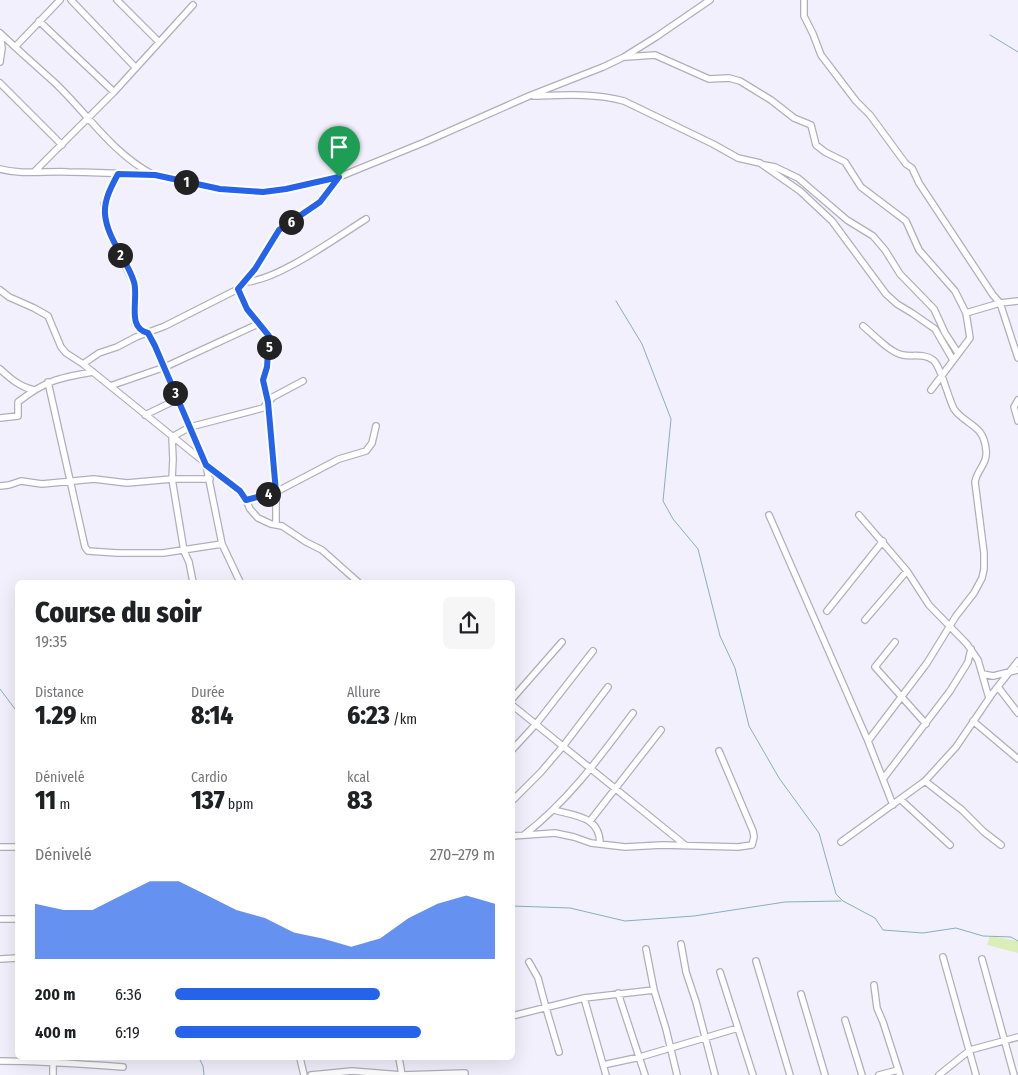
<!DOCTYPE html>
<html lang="fr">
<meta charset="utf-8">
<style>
:root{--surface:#fff;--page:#f6f6f6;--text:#202124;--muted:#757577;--accent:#2563eb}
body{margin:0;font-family:"Fira Sans Condensed",sans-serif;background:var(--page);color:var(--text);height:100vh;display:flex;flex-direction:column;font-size:19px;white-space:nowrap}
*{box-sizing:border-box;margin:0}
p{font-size:16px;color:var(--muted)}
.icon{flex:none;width:28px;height:28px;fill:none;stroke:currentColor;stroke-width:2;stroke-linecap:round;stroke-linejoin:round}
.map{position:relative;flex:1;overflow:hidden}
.panel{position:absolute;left:15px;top:580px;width:500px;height:480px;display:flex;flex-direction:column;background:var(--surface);border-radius:8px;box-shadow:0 5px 20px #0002}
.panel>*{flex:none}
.pin{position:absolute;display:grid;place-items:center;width:42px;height:42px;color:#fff;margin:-51px -21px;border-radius:50% 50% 50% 0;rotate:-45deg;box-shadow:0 0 5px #0007}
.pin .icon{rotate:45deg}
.km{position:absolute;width:25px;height:25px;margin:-12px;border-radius:50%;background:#222;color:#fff;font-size:14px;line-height:25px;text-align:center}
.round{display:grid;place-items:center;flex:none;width:52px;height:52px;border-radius:8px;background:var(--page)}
.overview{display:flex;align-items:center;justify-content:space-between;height:85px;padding:0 20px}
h1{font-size:28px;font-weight:800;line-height:38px}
.figures{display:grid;grid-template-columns:repeat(3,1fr);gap:8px;height:85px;padding:5px 20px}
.figures div{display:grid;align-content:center}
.figures b{font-size:25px;font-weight:800}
.figures small{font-size:14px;font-weight:400}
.figures p{font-size:14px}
.chart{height:140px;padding:10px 20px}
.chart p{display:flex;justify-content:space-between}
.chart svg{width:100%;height:90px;margin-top:5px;fill:var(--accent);opacity:.7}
ul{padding:0 20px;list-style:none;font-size:16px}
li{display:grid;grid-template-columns:80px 60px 1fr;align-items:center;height:38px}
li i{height:12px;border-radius:6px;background:var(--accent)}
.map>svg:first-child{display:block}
.green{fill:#dbeeb8}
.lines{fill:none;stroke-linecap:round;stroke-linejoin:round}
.stream{stroke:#86afbe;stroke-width:1}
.minor-casing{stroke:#b1aebc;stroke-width:8}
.minor{stroke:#fff;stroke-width:5.5}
.route-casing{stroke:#fff;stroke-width:10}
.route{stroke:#2563eb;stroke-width:6}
</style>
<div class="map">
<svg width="1018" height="1075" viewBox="0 0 1018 1075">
<rect width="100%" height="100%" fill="#f3f0fd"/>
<path class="green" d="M 990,936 L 1018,941 L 1018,953 L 987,945 Z"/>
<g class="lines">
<path class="stream" d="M 990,35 L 1018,52
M 616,301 L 642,344 L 671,419 L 663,501 L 673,519 L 698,549 L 720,636 L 735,668 L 749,726 L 779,778 L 819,833 L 836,894 L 843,901 L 875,918 L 883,930 L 923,933 L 956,928 L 983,936 L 1011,937 L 1018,941
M 0,689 L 18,713
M 512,906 L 570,908 L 625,921 L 694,916 L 785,902 L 841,901
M 199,1058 L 203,1066 L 204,1075"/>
<defs>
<path id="minor" d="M 71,0 L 136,68
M 117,0 L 159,42
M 804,0 L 804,16 L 813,34 L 821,55 L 856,101 L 870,115 L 906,164 L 912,168 L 919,183 L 993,295 L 1000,303 L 1018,301
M 39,21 L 114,92
M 0,33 C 18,50 36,66 54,82 C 86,112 112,153 152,174
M 0,35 L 2,48 L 0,62
M 15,47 L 60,0
M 626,57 L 655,55 L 709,79 L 729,78 L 740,81 L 771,100 L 794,118 L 811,125 L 816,145 L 825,152 L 845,162 L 861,187 L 906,221 L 919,250 L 955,291 L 966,313 L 970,338 L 931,390
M 0,83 L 62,145
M 534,96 C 564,95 595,93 624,101 L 713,144 L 738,158 L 760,163 L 800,191 L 832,221 L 886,294 L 897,304 L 912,313 L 935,329 L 953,360
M 764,165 L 775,167 L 798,178 L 847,220 L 873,236 L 885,250 L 900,274 L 934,309 L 945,333 L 958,353
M 0,169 C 22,175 45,171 68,172 C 96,172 124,174 152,175 C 174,176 197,185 219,188 C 261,196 298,188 339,177
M 34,172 L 114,92 L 193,5
M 118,174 L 104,204 L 105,217 L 114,243 L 134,283 L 136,295 L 135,323 L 141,332 L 148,333 L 155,346 L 206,465 L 222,544 L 240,582
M 245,282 C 277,281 337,237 366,219
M 238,289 L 247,309 L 269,336 L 267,367 L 263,380 L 268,402 L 276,492 L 276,524
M 0,290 L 9,297 L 34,308 L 48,316 L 61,347 L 66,353 L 83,364 L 240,491 L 244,496 L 250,509 L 258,518 L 271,524 L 282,526 L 306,542 L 322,550 L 358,582
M 966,313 L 1000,303 L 1018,358
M 863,326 C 873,334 890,353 903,355 C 913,357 924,353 933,360 C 941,366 948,398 954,409 C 965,425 984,424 986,450 C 988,463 977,470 975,482 L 984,553 L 984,569 L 982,578 L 974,593 L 956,616 L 927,663 L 868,741
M 83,364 L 99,353 L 117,347 L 136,337 L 165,326 L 238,289 L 255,269 L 279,231 L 320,202 L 339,177 L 425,142 L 529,96 L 603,67 L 624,57 L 656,37 L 710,0
M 0,369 C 11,379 20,387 34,390
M 48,382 L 85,547 L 88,551 L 117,553 L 163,553 L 222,544
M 110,386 L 165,367 L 258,324
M 1018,400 L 1014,407 L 1018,421
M 145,415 L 178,399
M 0,418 L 18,416 L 18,402 C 46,380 59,378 93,372
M 0,486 L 9,485 L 21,481 L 42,484 L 94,479 L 127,483 L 172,479 L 210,479
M 247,500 L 276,492 L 339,459 L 366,451 L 372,443 L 376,426
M 769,515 L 868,741 L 893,805
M 859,515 L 907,571 L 929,605 L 967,644 L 978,660 L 989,698
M 193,582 L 189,562 L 184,551 L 172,479 L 173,459 L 172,437 L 190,427 L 263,408 L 273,397 L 303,381
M 827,611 L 883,541
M 865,620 L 907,571
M 895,642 L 875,667 L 926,724
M 983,674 L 993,676 L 1018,670
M 998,687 L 1018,713
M 512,699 L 562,642
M 512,705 L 685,845
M 973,721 L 1018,759
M 512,750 L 536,724 L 593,651
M 883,779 L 950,691 L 968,662 L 971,649
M 925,781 L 962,810 L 984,832 L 1001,845
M 900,799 L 950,845
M 512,801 L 541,772 L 564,745 L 608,687
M 554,810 C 575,816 600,816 600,844
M 590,821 L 661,730
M 524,835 C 568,801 600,757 633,713
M 512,836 L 555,833 L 574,837 L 591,843 L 625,847 L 662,845 L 738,847 L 752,845 L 754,837 L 753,831 L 719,751
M 841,842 L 925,781 L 956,747 L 992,694 L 1018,661
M 0,847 L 18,847
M 0,919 L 18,919
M 681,944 L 686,972 L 696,1002 L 715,1075
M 646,949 L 654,990 L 666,1029 L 677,1075
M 943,957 L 976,1075
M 0,959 L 18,958
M 982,959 L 1014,1075
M 756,961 L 790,1075
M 529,962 L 538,978 L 546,1008 L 559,1052
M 720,972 L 753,1075
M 874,985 L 877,1008 L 883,1022 L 900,1075
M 618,993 L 645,1075
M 801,994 L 825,1075
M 584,998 L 606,1075
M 512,1016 L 584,998 L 654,990
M 845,1020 L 862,1075
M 53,1058 L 53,1075
M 300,1058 L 304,1075
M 399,1058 L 402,1075
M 0,1061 C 41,1061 82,1064 123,1067
M 603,1065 L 640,1057 L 738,1028
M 311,1075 L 352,1071 L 402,1075 L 465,1073
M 879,1075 L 898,1070
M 939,1075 L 970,1050 L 1018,1037"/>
</defs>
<use href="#minor" class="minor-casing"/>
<use href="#minor" class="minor"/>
</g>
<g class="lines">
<defs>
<path id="route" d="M 118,174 L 155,175 L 220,189 L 263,192 L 286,189 L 339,177 L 320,202 L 279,230 L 255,269 L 238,289 L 247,309 L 269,336 L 267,367 L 263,380 L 268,402 L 276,492 L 246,500 L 240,491 L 206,465 L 155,346 L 148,333 C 126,328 139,299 134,282 C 127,259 107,239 105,214 C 104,200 111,187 118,174 Z"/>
</defs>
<use href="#route" class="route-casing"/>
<use href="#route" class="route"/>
</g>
</svg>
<div class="pin" style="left:339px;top:177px;background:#1e9e55"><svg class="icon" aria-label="arrive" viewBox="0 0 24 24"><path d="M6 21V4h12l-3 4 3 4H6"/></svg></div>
<b class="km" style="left:186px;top:182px">1</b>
<b class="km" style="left:120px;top:255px">2</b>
<b class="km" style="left:175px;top:393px">3</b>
<b class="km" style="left:268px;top:494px">4</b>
<b class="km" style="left:269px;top:347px">5</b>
<b class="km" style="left:291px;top:222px">6</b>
<section class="panel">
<div class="overview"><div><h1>Course du soir</h1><p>19:35</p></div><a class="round"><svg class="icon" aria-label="share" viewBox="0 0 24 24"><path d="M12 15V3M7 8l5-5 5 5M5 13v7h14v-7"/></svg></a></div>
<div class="figures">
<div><p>Distance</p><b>1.29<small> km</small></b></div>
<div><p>Durée</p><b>8:14</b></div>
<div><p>Allure</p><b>6:23<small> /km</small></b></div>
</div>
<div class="figures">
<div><p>Dénivelé</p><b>11<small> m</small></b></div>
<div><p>Cardio</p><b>137<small> bpm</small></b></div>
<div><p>kcal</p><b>83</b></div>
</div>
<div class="chart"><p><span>Dénivelé</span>270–279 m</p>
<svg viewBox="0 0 160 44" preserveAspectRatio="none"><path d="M0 44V17L10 20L20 20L30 13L40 6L50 6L60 13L70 20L80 24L90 31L100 34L110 38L120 34L130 24L140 17L150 13L160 17V44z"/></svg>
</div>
<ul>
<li><b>200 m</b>6:36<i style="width:64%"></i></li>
<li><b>400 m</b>6:19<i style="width:77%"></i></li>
</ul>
</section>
</div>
